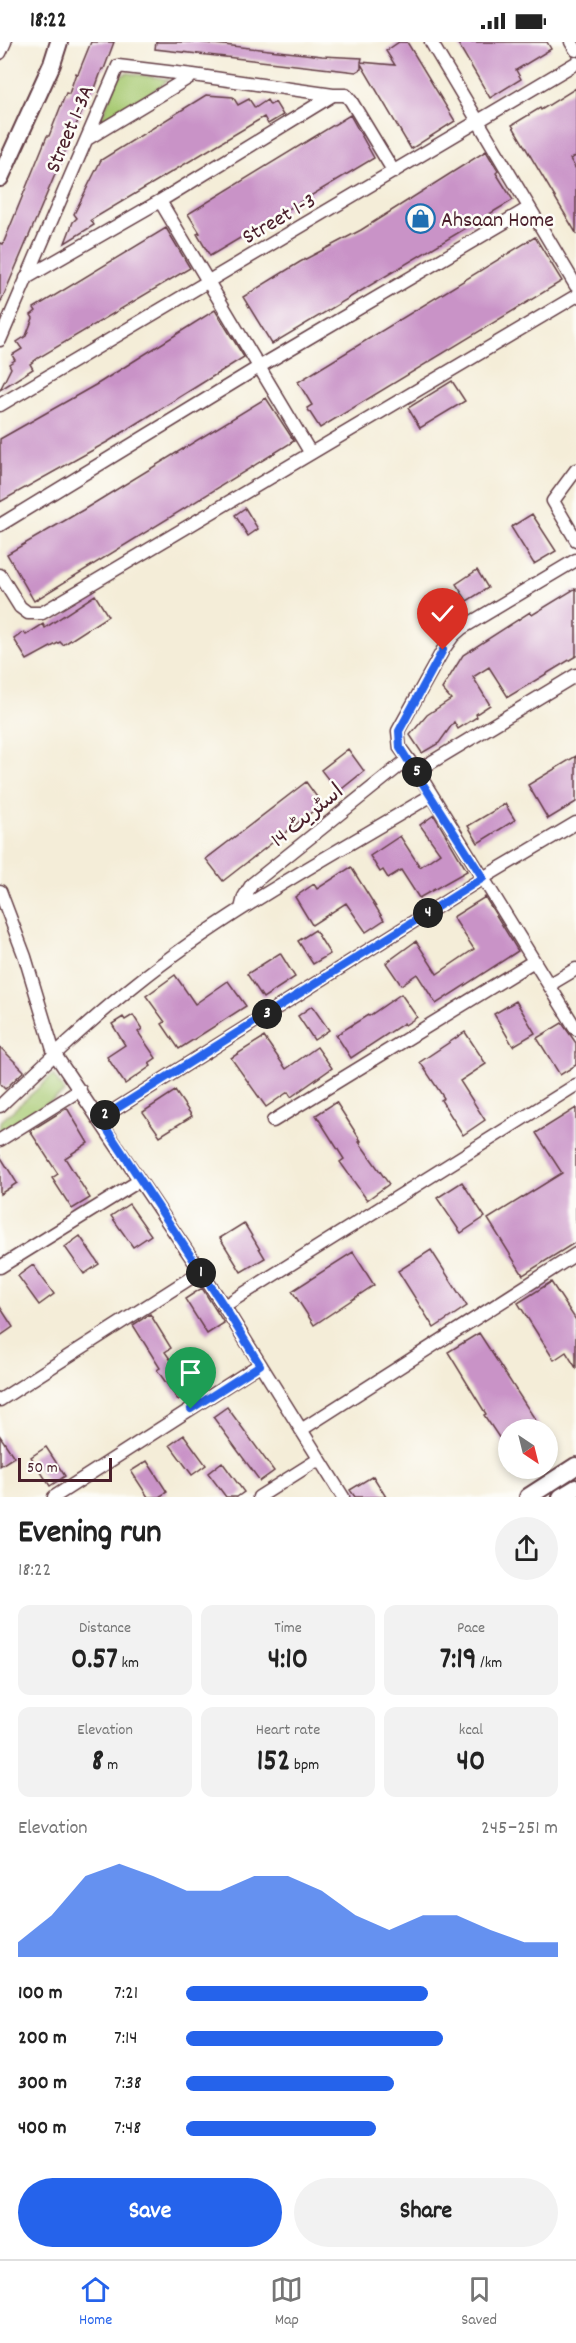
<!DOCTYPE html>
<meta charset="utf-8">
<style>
:root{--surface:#fff;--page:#f2f2f2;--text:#222;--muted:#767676;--line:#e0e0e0;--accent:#2563eb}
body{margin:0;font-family:Dekko,"Playpen Sans Arabic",sans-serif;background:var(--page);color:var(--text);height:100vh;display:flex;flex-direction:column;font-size:22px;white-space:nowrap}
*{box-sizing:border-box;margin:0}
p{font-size:20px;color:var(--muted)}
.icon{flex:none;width:33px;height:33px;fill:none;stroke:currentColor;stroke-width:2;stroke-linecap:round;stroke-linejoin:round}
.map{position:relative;height:1455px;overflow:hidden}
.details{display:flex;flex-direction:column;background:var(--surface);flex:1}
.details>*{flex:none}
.needle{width:39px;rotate:145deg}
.controls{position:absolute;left:498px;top:1377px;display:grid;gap:12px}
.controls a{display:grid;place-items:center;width:60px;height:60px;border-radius:50%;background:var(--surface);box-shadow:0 3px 9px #0003;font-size:30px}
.scale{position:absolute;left:18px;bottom:15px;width:94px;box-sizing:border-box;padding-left:6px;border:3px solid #4a1f2b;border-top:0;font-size:16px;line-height:21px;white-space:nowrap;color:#4a1f2b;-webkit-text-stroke:4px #fdfcf7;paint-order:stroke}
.pin{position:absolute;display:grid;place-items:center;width:51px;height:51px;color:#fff;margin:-62px -26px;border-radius:50% 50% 50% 0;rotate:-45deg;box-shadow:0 0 6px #0007}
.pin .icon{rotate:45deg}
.km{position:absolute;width:30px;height:30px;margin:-15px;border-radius:50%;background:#222;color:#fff;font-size:16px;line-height:30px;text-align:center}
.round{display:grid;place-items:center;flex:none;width:63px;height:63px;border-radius:32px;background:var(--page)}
.summary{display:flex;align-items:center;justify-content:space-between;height:102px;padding:0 18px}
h1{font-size:33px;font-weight:700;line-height:45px}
.metrics{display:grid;grid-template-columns:repeat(3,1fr);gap:9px;height:102px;padding:6px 18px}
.metrics div{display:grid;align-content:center;border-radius:12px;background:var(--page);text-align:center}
.metrics b{font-size:30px;font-weight:700}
.metrics small{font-size:16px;font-weight:400}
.metrics p{font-size:16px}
.chart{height:168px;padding:12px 18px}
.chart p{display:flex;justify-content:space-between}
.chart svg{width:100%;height:108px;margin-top:6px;fill:var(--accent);opacity:.7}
.action{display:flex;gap:12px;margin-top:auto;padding:12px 18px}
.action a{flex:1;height:69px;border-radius:36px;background:var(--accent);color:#fff;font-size:24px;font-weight:700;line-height:69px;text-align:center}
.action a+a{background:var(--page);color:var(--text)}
ul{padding:0 18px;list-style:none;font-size:20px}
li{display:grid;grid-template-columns:96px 72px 1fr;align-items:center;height:45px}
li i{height:15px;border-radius:8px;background:var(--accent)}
.status{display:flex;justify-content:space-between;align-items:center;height:42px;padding:0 30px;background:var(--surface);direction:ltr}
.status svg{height:16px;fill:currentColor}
.dock{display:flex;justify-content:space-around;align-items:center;height:84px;border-top:2px solid var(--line);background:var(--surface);font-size:16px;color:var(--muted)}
.dock a{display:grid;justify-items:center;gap:3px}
.dock .selected{color:var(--accent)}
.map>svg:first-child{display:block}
.green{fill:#a8ca73;stroke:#79744f;stroke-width:1.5}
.building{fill:#c993c7}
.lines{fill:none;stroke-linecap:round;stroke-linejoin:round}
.minor-casing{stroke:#643e45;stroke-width:15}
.tertiary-casing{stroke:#643e45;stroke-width:20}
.minor{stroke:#fff;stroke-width:12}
.tertiary{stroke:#fff;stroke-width:16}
.route-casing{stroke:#fff;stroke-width:12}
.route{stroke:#2563eb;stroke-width:8}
.labels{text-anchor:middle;stroke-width:5;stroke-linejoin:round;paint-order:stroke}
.street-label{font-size:22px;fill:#4a1f2b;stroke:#fdfcf7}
.poi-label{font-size:22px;fill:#4a1f2b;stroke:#fdfcf7;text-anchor:start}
</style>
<div class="status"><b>18:22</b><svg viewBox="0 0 49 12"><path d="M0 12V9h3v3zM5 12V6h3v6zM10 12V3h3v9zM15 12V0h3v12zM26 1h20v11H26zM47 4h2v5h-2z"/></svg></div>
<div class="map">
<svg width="576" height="1455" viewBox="0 0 576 1455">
<rect width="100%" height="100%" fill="#fdfcf7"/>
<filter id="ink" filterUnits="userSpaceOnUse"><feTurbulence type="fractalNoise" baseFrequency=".0167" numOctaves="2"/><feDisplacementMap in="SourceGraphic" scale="12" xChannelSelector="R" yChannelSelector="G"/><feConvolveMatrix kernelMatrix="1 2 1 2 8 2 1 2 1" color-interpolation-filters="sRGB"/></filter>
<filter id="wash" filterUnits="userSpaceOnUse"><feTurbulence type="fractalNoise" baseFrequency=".008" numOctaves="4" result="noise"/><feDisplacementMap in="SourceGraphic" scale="24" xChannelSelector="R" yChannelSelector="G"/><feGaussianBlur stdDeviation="1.35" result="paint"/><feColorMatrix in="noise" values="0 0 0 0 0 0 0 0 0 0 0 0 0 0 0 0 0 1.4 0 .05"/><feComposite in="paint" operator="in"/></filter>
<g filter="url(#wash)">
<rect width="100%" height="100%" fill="#f4edd8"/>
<path class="green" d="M 128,31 L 168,37 L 160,45 L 105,78 L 101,77 L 118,35 Z
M 53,1033 L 65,1050 L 0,1092 L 0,1080 Z"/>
<g id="blocks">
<path class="building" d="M 91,0 L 114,0 L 104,27 L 102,27 L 94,49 L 91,48 L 0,262 L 0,201 L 3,202 L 47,94 L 49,94 L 66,51 L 69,52 L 76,31 L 78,32 Z
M 156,0 L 197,0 L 322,14 L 362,16 L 361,20 L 395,23 L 386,9 L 399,0 L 407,0 L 455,79 L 411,107 L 361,22 L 361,27 L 356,30 L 348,29 L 155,7 Z
M 457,0 L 547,0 L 551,7 L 516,28 L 521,37 L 490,56 Z
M 576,46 L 576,114 L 570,117 L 576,127 L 576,191 L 512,83 L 540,66 L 541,68 Z
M 206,53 L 233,55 L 238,63 L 249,57 L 255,66 L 267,58 L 270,63 L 275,60 L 283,73 L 268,82 L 264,75 L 257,79 L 91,178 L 94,183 L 65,201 L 73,180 L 77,176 L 74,172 L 101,118 Z
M 350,73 L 374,116 L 210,214 L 197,192 L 200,191 L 188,172 Z
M 486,109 L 498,129 L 496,131 L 513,158 L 272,302 L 243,255 L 300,220 L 361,188 Z
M 166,186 L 190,226 L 38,316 L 30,322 L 33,327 L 0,348 L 11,326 L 9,322 L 15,318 L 12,313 L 22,307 L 17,300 L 26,294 L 33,276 L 31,273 L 36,269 L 34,266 Z
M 535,195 L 562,239 L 320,386 L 307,366 L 312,363 L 298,340 Z
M 215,268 L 244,315 L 109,399 L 0,460 L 0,397 L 99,341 Z
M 452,339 L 465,359 L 420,386 L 408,366 Z
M 266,356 L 294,399 L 34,559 L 7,512 L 83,468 Z
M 245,466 L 258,487 L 248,494 L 235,473 Z
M 532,472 L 556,509 L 534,522 L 511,485 Z
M 477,528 L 488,546 L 467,559 L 456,542 Z
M 576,546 L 576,614 L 508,655 L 489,625 L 473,635 L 490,663 L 476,672 L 477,675 L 458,687 L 454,680 L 439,701 L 422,711 L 410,693 L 427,673 L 451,657 L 442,647 L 463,613 L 530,570 L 532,573 Z
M 95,553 L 108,574 L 63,603 L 60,600 L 27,618 L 14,597 L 24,590 L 26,593 L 43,582 L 45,586 Z
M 348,707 L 364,729 L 338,750 L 321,728 Z
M 576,714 L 576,760 L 548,777 L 528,743 Z
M 306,740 L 322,762 L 223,839 L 206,817 Z
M 505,762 L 515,778 L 478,801 L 468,784 Z
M 434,773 L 467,829 L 419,856 L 401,828 L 388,836 L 383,828 L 380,830 L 370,814 L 400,794 L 420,825 L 440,811 L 420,783 Z
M 351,825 L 384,878 L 366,890 L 346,861 L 312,883 L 295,855 L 314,842 L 317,847 Z
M 485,855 L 518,909 L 436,962 L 417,932 L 401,943 L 386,921 L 416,899 L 437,932 L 474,907 L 453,875 Z
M 315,888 L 330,912 L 313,922 L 298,899 Z
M 280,911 L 295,935 L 263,956 L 247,932 Z
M 175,933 L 195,962 L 228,939 L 246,964 L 179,1007 L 162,982 L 165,980 L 146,954 Z
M 401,952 L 417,975 L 405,983 L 404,981 L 351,1016 L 336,993 L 368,973 L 369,974 Z
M 516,959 L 535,991 L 513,1004 L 494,972 Z
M 312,964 L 329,988 L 314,998 L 298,974 Z
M 133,973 L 142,987 L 138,990 L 156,1016 L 149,1021 L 151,1024 L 125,1042 L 107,1015 L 125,1003 L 112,982 L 123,975 L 125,978 Z
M 562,981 L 576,1001 L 576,1023 L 560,1033 L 537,996 Z
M 465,990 L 486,1022 L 460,1039 L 485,1078 L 463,1093 L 441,1058 L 444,1056 L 420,1020 Z
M 264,995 L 286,1027 L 317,1005 L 332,1026 L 291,1055 L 288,1050 L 266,1065 L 231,1016 Z
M 0,1005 L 24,1029 L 5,1047 L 0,1042 Z
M 175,1049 L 192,1074 L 160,1094 L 143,1070 Z
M 336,1060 L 361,1099 L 359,1100 L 389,1142 L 367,1158 L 340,1120 L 344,1117 L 316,1073 Z
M 67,1066 L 88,1101 L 65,1116 L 90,1156 L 72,1167 L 52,1136 L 58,1132 L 30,1089 Z
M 576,1066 L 576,1200 L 523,1233 L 488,1177 L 562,1131 L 536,1091 Z
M 0,1114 L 17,1141 L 0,1152 Z
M 462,1140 L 485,1175 L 461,1191 L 437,1156 Z
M 129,1162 L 151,1193 L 133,1205 L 111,1174 Z
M 244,1181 L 265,1216 L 241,1230 L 220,1196 Z
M 80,1194 L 99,1222 L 84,1232 L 65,1205 Z
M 431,1208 L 467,1264 L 434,1286 L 398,1229 Z
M 353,1210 L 374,1243 L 314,1283 L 292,1249 Z
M 33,1223 L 54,1252 L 39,1263 L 18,1234 Z
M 551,1240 L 576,1278 L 576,1326 L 566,1310 L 554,1318 L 518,1261 Z
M 202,1246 L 224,1281 L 207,1292 L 185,1257 Z
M 0,1265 L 13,1285 L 0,1294 Z
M 150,1272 L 171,1306 L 165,1310 L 192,1348 L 178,1358 L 157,1328 L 160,1326 L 133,1283 Z
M 479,1291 L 542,1388 L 508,1388 L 508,1409 L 484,1373 L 486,1372 L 448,1310 Z
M 227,1365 L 274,1429 L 260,1439 L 213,1375 Z
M 184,1393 L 206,1423 L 192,1433 L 170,1403 Z
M 0,1394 L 14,1415 L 0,1424 Z
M 46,1405 L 65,1434 L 50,1444 L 31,1415 Z
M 147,1419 L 167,1450 L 159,1455 L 148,1455 L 131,1429 Z
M 222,1420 L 244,1450 L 237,1455 L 226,1455 L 208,1431 Z
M 373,1434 L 386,1455 L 355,1455 L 350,1448 Z"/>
</g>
</g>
<g filter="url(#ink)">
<use href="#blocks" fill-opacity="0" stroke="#643e45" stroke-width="1.5"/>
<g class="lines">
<defs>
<path id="minor" d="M 431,0 L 576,244
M 571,0 L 576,8
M 0,11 L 5,0
M 87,97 L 193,33
M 160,159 L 310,410
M 26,236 L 160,159 L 333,53 L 346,53 L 351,59 L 394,130
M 0,298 L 118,24 L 193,33 L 333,53
M 0,363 L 576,21
M 576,428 L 553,459 L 576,498
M 0,483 L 259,325 L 529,166
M 576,518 L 462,586 L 453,594 L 443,608 L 398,689 L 400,706 L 417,729 L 576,987
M 0,533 L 20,565 L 28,571 L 42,571 L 576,254
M 417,729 L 576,633
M 0,849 L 25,915 L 54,1011 L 224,1264 L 343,1455
M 241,867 L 244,855 L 252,842 L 408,717
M 549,943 L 576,927
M 0,1064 C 44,1022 88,980 136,942 C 227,869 332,813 432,753
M 100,1077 L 483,836 L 576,781
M 273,1079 L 534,919
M 0,1098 L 80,1048
M 0,1225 L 139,1139
M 224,1264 L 576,1043
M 0,1358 L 200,1230
M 301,1388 L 576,1212
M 54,1455 L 259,1323
M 259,1455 L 319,1417"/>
<path id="tertiary" d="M 0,136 L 52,22 L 59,0
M 528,1455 L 576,1424
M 561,1455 L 576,1446"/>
</defs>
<use href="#minor" class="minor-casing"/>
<use href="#tertiary" class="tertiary-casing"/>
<use href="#minor" class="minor"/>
<use href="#tertiary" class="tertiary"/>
</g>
</g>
<g class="lines" filter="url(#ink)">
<defs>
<path id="route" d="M 191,1367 L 260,1323 L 224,1264 L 100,1077 L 483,836 L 400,706 L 399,689 L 443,608"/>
</defs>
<use href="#route" class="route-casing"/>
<use href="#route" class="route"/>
</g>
<defs>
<symbol id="shop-ring" viewBox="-11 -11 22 22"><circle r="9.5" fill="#fdfcf7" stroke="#1f6fb2" stroke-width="1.5"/><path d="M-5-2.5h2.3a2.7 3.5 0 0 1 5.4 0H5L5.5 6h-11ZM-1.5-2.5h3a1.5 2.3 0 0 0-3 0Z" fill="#1f6fb2"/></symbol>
</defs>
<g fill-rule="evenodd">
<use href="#shop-ring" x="404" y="160" width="33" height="33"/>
</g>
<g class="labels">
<g class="street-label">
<text transform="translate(68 86) rotate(-67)" y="8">Street 1-3A</text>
<text transform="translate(278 175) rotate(-30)" y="8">Street 1-3</text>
<text transform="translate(306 772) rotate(-39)" y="8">اسٹریٹ 14</text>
</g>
<g class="poi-label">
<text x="441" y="184">Ahsaan Home</text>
</g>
</g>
</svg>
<div class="controls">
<a><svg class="needle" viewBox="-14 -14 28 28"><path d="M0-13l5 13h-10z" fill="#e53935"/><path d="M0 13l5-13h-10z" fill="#767676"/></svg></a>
</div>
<div class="scale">50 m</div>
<div class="pin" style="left:191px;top:1367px;background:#1e9e55"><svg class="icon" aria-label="arrive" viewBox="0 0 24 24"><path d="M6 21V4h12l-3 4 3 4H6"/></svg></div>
<div class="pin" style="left:443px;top:608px;background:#d93025"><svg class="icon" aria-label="check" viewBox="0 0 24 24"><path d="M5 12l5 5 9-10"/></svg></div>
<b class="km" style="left:201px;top:1231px">1</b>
<b class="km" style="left:105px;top:1073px">2</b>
<b class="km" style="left:267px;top:972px">3</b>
<b class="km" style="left:428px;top:871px">4</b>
<b class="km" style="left:417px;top:730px">5</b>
</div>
<section class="details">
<div class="summary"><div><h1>Evening run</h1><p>18:22</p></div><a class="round"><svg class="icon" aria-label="share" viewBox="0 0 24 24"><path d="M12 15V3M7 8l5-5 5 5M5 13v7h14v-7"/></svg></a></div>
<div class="metrics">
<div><p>Distance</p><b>0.57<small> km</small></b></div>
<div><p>Time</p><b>4:10</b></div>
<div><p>Pace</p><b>7:19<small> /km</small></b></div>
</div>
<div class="metrics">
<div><p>Elevation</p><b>8<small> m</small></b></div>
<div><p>Heart rate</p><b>152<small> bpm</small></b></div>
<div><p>kcal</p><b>40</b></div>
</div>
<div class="chart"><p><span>Elevation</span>245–251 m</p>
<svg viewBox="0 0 160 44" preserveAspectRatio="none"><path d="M0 44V38L10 27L20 11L30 6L40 11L50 17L60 17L70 11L80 11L90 17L100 27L110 33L120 27L130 27L140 33L150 38L160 38V44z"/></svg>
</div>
<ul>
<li><b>100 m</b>7:21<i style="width:65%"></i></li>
<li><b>200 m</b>7:14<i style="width:69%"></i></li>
<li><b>300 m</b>7:38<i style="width:56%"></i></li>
<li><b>400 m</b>7:48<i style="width:51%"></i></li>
</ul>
<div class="action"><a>Save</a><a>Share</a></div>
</section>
<nav class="dock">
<a class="selected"><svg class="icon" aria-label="home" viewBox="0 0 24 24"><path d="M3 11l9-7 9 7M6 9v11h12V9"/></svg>Home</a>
<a><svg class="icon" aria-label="map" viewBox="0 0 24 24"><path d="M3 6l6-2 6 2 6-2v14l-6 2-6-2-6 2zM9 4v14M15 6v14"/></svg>Map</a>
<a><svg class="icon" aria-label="saved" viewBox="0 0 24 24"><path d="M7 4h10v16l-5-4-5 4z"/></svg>Saved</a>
</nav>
